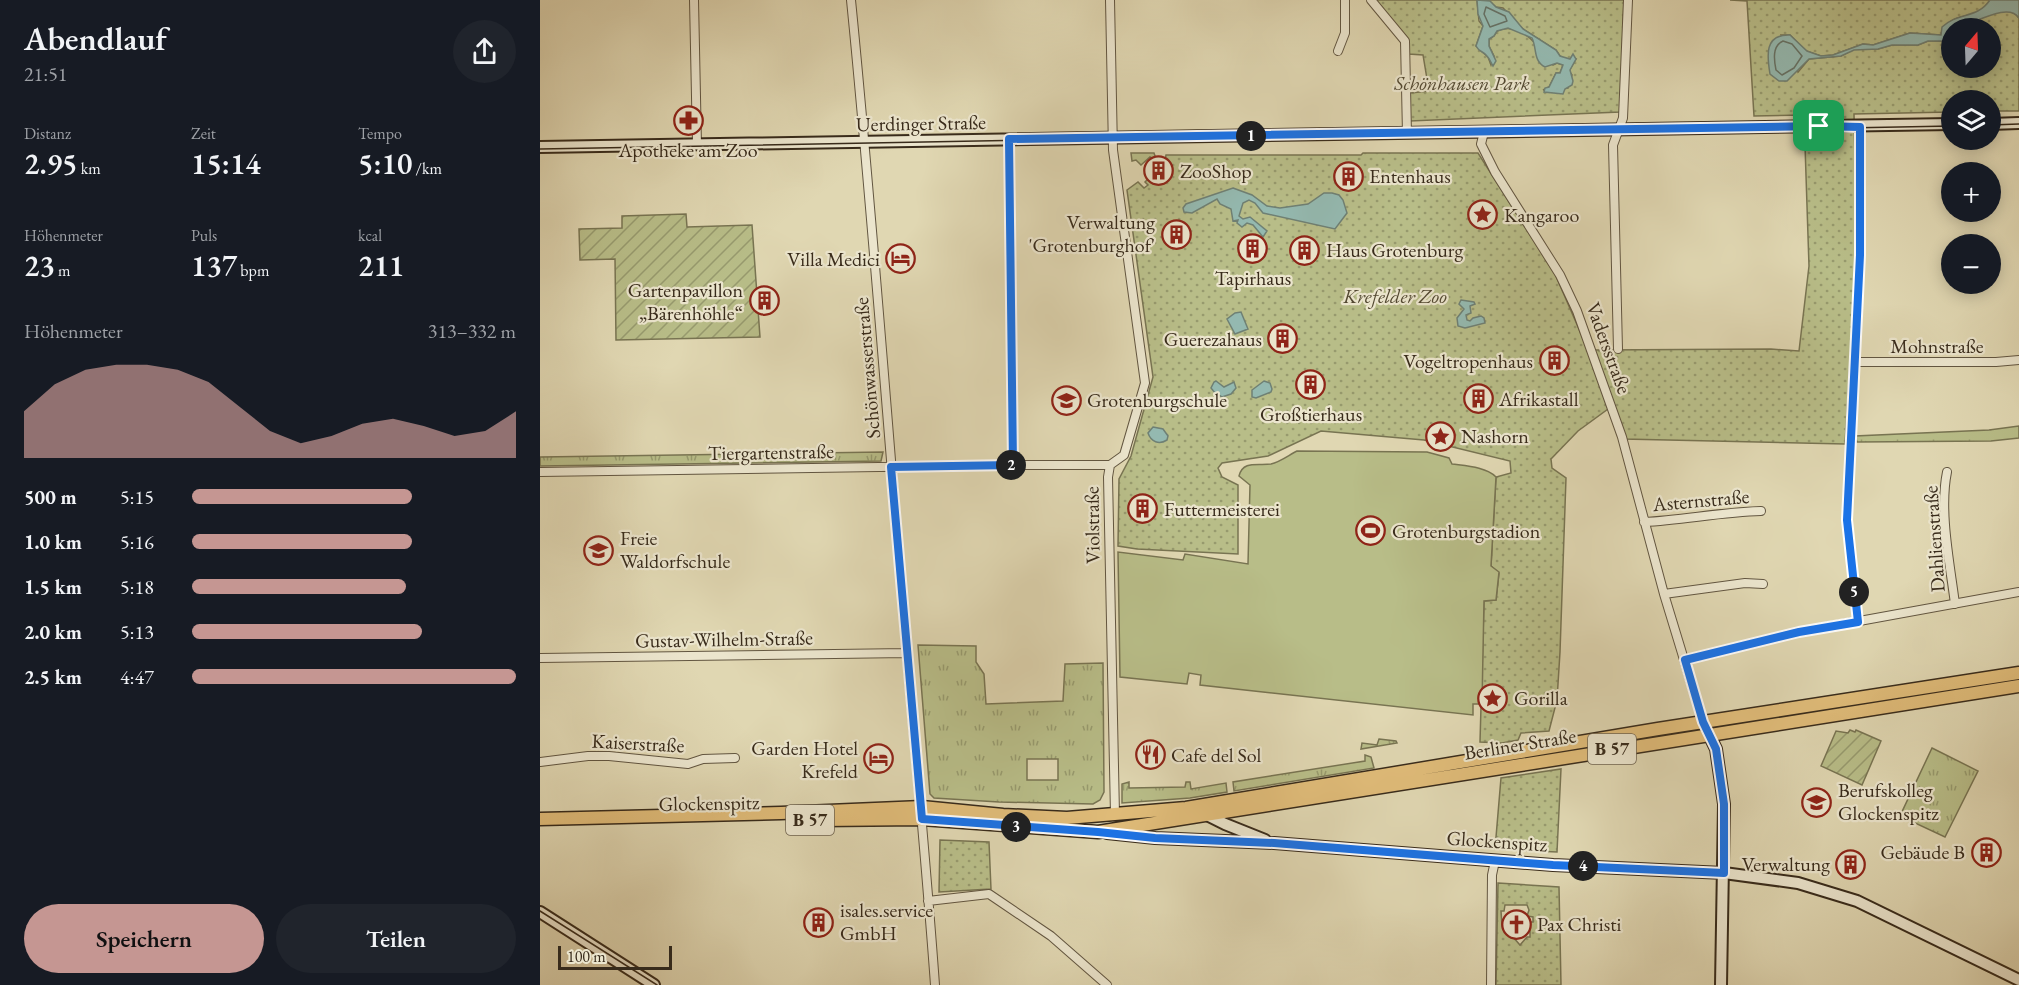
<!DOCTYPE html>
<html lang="de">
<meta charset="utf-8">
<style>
:root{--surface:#171b24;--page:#20242c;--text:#f1f3f6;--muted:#9ea1a6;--accent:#c59692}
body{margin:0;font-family:"EB Garamond",serif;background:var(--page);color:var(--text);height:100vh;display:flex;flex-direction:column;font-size:22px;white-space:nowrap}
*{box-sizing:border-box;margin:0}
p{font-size:20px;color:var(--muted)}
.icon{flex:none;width:33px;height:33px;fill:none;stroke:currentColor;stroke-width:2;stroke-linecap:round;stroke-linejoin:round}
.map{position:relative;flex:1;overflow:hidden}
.panel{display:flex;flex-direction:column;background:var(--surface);width:540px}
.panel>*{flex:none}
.needle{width:39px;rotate:19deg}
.tools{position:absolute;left:1401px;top:18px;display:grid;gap:12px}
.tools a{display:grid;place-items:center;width:60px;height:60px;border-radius:50%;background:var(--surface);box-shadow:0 3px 15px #0003;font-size:30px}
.scale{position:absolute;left:18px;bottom:15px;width:114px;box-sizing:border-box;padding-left:6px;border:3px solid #382b1b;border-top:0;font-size:16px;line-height:21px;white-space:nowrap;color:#382b1b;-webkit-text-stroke:4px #ebe5cd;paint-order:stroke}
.pin{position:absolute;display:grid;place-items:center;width:51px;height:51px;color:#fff;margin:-26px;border-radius:12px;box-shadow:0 3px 9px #0006}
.km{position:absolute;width:30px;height:30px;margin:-15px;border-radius:50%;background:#222;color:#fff;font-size:16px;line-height:30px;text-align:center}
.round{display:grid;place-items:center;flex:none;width:63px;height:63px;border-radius:32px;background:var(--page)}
.overview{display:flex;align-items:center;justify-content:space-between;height:102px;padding:0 24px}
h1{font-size:33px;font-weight:600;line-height:45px}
.metrics{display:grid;grid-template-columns:repeat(3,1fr);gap:9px;height:102px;padding:6px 24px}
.metrics div{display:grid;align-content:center}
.metrics b{font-size:30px;font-weight:600}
.metrics small{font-size:16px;font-weight:400}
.metrics p{font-size:16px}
.chart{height:168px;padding:12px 24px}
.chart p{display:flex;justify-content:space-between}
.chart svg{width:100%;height:108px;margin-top:6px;fill:var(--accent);opacity:.7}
.cta{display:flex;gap:12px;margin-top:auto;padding:12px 24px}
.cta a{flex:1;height:69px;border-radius:36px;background:var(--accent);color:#111;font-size:24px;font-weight:600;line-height:69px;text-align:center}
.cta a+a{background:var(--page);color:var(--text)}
ul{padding:0 24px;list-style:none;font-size:20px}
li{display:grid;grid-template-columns:96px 72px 1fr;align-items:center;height:45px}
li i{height:15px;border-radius:8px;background:var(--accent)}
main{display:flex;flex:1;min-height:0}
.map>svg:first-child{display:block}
.grass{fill:url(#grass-tufts);stroke:#787452;stroke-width:1.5;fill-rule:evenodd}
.park{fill:url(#park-dots);stroke:#787452;stroke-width:1.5;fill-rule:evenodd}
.garden{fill:url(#garden-furrows);stroke:#787452;stroke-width:1.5}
.pitch{fill:#b8bd88;stroke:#787452;stroke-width:1.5}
.water{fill:#94b9b0;stroke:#6f8074;stroke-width:1.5}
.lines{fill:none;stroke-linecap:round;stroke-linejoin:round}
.shore{stroke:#667266;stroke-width:1.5}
.street-casing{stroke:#625641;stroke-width:10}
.secondary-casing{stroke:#382b1b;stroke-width:14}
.primary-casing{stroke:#382b1b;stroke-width:15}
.street{stroke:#ebe5cd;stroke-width:8}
.secondary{stroke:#ebe5cd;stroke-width:10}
.primary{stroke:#e0bc79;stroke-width:12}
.tram{stroke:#382b1b;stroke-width:1.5}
.route-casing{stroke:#fff;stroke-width:12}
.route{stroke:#1a73e8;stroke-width:8}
.labels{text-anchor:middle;stroke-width:4.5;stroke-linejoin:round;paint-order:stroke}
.shield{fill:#ebe5cd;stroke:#6e6350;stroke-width:1.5}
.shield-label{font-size:18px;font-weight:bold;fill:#382b1b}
.park-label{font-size:20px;font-style:italic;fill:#524831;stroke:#ebe5cd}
.street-label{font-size:20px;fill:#382b1b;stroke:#ebe5cd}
.poi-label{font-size:20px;fill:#382b1b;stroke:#ebe5cd;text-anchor:start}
</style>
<main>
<section class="panel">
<div class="overview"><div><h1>Abendlauf</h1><p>21:51</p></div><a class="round"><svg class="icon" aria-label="share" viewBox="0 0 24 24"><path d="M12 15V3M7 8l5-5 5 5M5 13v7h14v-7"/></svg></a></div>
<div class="metrics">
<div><p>Distanz</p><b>2.95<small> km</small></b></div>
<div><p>Zeit</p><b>15:14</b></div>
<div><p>Tempo</p><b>5:10<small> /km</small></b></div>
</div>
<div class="metrics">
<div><p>Höhenmeter</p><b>23<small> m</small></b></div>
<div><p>Puls</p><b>137<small> bpm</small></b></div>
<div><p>kcal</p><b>211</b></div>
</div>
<div class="chart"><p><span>Höhenmeter</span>313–332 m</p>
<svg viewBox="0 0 160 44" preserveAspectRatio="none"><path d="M0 44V25L10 14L20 8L30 6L40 6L50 8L60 13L70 23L80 33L90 38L100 35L110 30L120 28L130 31L140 35L150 33L160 25V44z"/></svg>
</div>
<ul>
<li><b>500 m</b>5:15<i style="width:68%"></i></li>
<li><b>1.0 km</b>5:16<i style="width:68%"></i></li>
<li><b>1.5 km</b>5:18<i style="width:66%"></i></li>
<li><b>2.0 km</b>5:13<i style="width:71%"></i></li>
<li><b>2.5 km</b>4:47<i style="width:100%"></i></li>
</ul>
<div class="cta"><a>Speichern</a><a>Teilen</a></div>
</section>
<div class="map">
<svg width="1479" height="985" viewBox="0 0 1479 985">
<defs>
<pattern id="grass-tufts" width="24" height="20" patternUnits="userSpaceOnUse" patternTransform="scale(1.5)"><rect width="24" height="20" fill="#b8bd88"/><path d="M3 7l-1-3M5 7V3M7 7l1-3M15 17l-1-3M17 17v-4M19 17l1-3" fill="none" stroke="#979a6e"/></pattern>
<pattern id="park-dots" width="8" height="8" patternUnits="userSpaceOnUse" patternTransform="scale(1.5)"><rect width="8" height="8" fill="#b8bd88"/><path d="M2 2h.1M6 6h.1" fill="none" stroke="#979a6e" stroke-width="1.8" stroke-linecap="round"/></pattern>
<pattern id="garden-furrows" width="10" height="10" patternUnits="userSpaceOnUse" patternTransform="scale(1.5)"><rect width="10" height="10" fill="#b8bd88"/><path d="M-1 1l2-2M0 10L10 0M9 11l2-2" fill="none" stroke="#979a6e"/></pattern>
</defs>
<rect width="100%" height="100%" fill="#e0d7b2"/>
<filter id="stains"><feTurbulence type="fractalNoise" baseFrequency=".00333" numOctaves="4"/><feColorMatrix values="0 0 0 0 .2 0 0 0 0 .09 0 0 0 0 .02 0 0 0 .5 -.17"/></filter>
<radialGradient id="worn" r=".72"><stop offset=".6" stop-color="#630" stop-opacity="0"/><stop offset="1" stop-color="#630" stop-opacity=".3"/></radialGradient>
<path class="grass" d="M 591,153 L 614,153 L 615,156 L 612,158 L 610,157 L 601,165 L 596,160 L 592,161 Z
M 1479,426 L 1479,438 L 1451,441 L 1317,442 L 1315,436 L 1449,430 Z
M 343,452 L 341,461 L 0,466 L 0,457 Z
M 378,645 L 436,646 L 436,662 L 444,674 L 446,704 L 523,701 L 525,664 L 563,663 L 564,792 L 560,800 L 553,804 L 459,802 L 394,798 L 390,794 ZM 487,759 L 518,759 L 518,780 L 487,780 Z
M 839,739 L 856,741 L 857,743 L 821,749 L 822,743 L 837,745 Z
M 1392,748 L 1438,771 L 1405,837 L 1360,816 Z
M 825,755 L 831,757 L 834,768 L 694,791 L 693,782 L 825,761 Z
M 589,782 L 589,788 L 645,787 L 646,782 L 650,782 L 651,789 L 686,783 L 687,792 L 650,798 L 582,803 L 582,784 Z"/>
<path class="park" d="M 836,0 L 937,0 L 939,21 L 943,26 L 936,46 L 948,57 L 951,65 L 954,56 L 949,46 L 949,39 L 954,36 L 957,31 C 982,20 999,48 1013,65 L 1017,63 L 1023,65 L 1020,73 L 1016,73 L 1009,87 L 1003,90 L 1028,88 L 1032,75 L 1029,71 L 1036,59 L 1025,59 L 1020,56 L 1016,50 L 983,29 L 963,8 L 956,7 L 947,0 L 1084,0 L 1080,112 L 870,121 L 870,93 L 889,91 L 883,55 L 869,54 L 868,39 Z
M 1190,0 L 1450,0 C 1447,4 1444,9 1440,11 C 1424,19 1408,14 1401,35 L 1370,33 L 1333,45 L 1323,44 L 1293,55 L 1281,56 L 1266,51 L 1250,35 L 1241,35 L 1258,72 L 1269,59 L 1301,56 L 1314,49 L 1338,49 L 1352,45 L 1378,45 L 1388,41 L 1404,41 L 1411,35 L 1412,68 L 1450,68 L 1450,28 L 1419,28 C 1433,20 1468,0 1479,18 L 1479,111 L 1451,111 L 1450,100 L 1412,100 L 1411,112 L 1314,114 L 1317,255 L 1305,444 L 1083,439 L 1054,350 L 1231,349 L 1259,351 L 1269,266 L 1264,115 L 1214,116 L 1207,1 Z
M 823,153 L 938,153 L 1015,274 L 1045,343 L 1068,409 L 1038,431 L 1011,459 L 1012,468 L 1026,478 L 1020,652 L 1017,700 L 1009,731 L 981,733 L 978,740 L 962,743 L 940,742 L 944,601 L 956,600 L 959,573 L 951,566 L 956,477 L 971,473 L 970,461 L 884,440 L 781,431 L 728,456 L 682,463 L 678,468 L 682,477 L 698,485 L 698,554 L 597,549 L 578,546 L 579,479 L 591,456 L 613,377 L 587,190 L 598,182 L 604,188 L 608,185 L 605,182 L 612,175 L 616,179 L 627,169 L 624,166 L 626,155 L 821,155 Z
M 1021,769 L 1017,852 L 955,849 L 961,778 Z
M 400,840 L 449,842 L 451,889 L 399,892 Z
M 958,883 L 1019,887 L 1021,985 L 956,985 ZM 965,905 L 987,905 L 989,910 L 987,916 L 993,917 L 993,922 L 990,922 L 990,937 L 987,937 L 980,945 L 973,937 L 970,937 L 970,926 L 962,926 L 961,911 L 964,911 Z"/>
<path class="garden" d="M 146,214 L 147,227 L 212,225 L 220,337 L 76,340 L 75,259 L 40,260 L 39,229 L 82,228 L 82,216 Z
M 1310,730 L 1315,732 L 1316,730 L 1341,741 L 1322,785 L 1281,766 L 1296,731 L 1308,733 Z"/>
<path class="pitch" d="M 757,451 L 887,452 L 909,458 L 912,464 C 926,466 946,467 956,477 L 951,566 L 959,572 L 956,600 L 944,601 L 942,704 L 933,704 L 933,715 L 660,685 L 661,675 L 649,673 L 647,684 L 580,677 L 578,552 L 643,560 L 645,554 L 708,564 L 710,485 L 699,476 C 703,460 718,466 731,464 C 740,462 749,455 757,451 Z"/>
<path class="water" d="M 937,0 L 950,1 L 956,7 L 969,12 L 983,29 L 1016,50 L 1020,56 L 1030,59 L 1033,54 L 1036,59 L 1030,70 L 1033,81 L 1032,85 L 1025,89 L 1023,94 L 1004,92 L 1005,88 L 1009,87 L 1016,73 L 1020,73 L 1023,65 L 1017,63 L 1005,67 C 993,61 997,48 992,38 L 968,28 L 957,31 L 954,36 L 949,39 L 949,46 L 956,61 L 953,66 C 951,63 950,59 947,56 C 943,51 939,52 936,46 L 943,26 L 938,14 Z
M 1450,0 L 1479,0 L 1479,18 C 1467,0 1429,28 1412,28 L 1411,35 L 1404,41 L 1388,41 L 1378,45 L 1352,45 L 1338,49 L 1314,50 L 1301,56 L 1269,59 L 1247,81 L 1239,81 L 1230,74 C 1227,56 1224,34 1250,35 L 1267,51 L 1281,56 L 1293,55 L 1323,44 L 1333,45 L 1370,33 L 1401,35 L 1402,27 C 1418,12 1437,19 1450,0 Z
M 693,188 L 712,195 L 727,206 L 740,208 L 768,204 L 784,193 L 792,193 L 799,195 L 803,200 L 807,213 L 795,229 L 723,213 L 715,203 L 709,200 L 703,203 L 699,216 L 703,219 L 710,217 L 727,231 L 723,237 L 713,225 L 707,223 L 702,227 L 697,223 L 698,220 L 693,221 L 691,209 L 680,204 L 677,199 L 652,213 L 644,212 L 643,208 L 646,204 Z
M 921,300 L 934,302 L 935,304 L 930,306 L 931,313 L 926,315 L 927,320 L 930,321 L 933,318 L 941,316 L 944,318 L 945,323 L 925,328 L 918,326 L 917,318 L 924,309 L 919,304 Z
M 701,312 L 708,329 L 695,334 L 687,319 L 695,313 Z
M 676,381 L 684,387 L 694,382 L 696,388 L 691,394 L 682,397 L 675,393 L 671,388 L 674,382 Z
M 724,381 L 730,383 L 732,389 L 731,392 L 716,398 L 712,397 L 712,390 Z
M 613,427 L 623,429 L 628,436 L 627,440 C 619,445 611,442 608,433 Z"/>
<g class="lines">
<path class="shore" d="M 946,7 L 965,16 L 967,21 L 950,27 L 944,14 Z
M 1243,41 L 1252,44 L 1262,56 L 1254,68 L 1242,75 L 1236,70 C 1234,60 1232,46 1243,41 Z"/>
<defs>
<path id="street" d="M 154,0 L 157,145
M 311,0 C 330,190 344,379 360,569 C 371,708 385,846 395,985
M 570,0 L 573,150 L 605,383 L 584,455 L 570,465 L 568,477 L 575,815
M 831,0 L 865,41 L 867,134
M 798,51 L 805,33 L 805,0
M 944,132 L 941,144 L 955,172 L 1020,275 L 1037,311 L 1082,437 L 1124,594 L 1163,722
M 469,139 L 473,465
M 1078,349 L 1073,145 L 1083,118 L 1088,0
M 1315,362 L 1456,362 L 1479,360
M 0,472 L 473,465 L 570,465
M 1407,472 C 1399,511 1410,564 1415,604
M 1104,522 C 1143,520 1182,512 1221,511
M 1124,594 L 1205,583 L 1223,584
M 1318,622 L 1307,520 L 1320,255 L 1320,126
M 0,658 L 367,653
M 1145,660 L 1259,632 L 1479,592
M 0,762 L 48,756 L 69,756 L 148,764 L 163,759 L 195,758
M 388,901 L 449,894 L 511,936 L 567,985
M 951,985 L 952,875 L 955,861"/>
<path id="secondary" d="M 1450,124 L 1479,123
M 0,147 L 1412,124
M 1163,722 L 1176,749 L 1184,804 L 1181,985
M 665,814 L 685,824 L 725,840
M 567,833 L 615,838 L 734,843 L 1013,865 L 1184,873 L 1258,883 L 1317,901 L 1479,980
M 0,912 L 114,985"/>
<path id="primary" d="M 0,819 L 241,813 L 382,807 L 463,815 L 527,818 L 646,808 L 1118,729 L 1479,673
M 280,820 L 382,819 L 558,832 L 1479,686"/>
</defs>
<use href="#street" class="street-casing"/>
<use href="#secondary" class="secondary-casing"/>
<use href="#primary" class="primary-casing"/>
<use href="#street" class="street"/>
<use href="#secondary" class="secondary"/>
<use href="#primary" class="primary"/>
<path class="tram" d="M 1450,125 L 1479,124
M 0,149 L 549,139 L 582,141 L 741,139 L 1412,126
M 0,911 L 117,985"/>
</g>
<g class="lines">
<defs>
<path id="route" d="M 1279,126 L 1320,127 L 1320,255 L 1307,520 L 1318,622 L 1259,632 L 1145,660 L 1163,722 L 1176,749 L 1184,804 L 1184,873 L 1013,865 L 734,843 L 615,838 L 558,832 L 382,819 L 351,467 L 473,465 L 469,139 Z"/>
</defs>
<use href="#route" class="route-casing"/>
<use href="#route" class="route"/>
</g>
<defs>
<symbol id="pharmacy-ring" viewBox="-11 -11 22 22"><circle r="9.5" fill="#ebe5cd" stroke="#8f2418" stroke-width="1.5"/><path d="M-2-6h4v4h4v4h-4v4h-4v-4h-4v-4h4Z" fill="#8f2418"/></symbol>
<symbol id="building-ring" viewBox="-11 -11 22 22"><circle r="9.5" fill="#ebe5cd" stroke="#8f2418" stroke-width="1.5"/><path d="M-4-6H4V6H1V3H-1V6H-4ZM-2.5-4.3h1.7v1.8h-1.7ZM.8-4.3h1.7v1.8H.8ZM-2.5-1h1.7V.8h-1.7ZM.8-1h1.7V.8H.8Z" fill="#8f2418"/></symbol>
<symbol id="sight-ring" viewBox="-11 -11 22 22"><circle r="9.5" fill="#ebe5cd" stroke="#8f2418" stroke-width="1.5"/><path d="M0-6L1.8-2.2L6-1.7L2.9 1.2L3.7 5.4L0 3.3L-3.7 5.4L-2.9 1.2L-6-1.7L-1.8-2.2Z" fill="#8f2418"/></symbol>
<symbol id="hotel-ring" viewBox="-11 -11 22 22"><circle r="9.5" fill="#ebe5cd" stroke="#8f2418" stroke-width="1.5"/><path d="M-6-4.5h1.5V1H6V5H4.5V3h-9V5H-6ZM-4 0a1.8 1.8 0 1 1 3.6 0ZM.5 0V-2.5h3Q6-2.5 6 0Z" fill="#8f2418"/></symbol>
<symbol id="school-ring" viewBox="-11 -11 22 22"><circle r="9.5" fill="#ebe5cd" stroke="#8f2418" stroke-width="1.5"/><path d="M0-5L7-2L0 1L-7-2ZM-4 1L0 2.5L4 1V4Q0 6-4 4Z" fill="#8f2418"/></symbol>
<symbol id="stadium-ring" viewBox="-11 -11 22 22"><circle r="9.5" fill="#ebe5cd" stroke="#8f2418" stroke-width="1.5"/><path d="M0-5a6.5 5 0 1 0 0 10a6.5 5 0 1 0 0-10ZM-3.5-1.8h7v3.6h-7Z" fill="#8f2418"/></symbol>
<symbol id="restaurant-ring" viewBox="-11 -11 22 22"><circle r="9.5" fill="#ebe5cd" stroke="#8f2418" stroke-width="1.5"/><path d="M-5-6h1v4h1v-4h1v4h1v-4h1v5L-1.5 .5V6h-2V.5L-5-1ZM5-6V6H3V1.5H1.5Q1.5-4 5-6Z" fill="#8f2418"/></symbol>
<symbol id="church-ring" viewBox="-11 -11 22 22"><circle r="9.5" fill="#ebe5cd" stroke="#8f2418" stroke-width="1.5"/><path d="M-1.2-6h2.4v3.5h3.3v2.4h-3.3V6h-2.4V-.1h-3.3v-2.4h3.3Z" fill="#8f2418"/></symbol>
</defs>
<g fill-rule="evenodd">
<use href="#pharmacy-ring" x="132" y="104" width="33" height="33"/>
<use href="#building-ring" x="602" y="154" width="33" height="33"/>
<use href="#building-ring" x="792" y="160" width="33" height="33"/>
<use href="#sight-ring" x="926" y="198" width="33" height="33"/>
<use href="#building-ring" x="620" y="218" width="33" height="33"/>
<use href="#building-ring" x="696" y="232" width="33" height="33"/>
<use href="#building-ring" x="748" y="234" width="33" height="33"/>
<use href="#hotel-ring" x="344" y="242" width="33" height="33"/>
<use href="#building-ring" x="208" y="284" width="33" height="33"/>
<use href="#building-ring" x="726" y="322" width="33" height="33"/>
<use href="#building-ring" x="998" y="344" width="33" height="33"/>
<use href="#building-ring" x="754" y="368" width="33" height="33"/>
<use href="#building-ring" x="922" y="382" width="33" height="33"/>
<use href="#school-ring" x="510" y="384" width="33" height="33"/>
<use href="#sight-ring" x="884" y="420" width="33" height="33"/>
<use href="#building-ring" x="586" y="492" width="33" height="33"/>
<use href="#stadium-ring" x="814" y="514" width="33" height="33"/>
<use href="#school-ring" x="42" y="534" width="33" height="33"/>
<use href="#sight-ring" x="936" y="682" width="33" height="33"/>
<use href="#restaurant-ring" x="594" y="738" width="33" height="33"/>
<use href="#hotel-ring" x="322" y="742" width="33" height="33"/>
<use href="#school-ring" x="1260" y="786" width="33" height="33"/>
<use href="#building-ring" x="1430" y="836" width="33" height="33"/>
<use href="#building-ring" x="1294" y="848" width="33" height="33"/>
<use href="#building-ring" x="262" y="906" width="33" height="33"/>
<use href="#church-ring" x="960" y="908" width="33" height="33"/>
</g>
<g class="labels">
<g class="shield">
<rect x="1048" y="734" width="48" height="30" rx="4.5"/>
<rect x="246" y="805" width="48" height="30" rx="4.5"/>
</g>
<g class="shield-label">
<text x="1072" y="755">B 57</text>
<text x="270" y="826">B 57</text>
</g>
<g class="park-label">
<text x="922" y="90">Schönhausen Park</text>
<text x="855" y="303">Krefelder Zoo</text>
</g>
<g class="street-label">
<text transform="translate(381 123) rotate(-1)" y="7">Uerdinger Straße</text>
<text x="1397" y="353">Mohnstraße</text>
<text transform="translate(1069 348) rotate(70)" y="7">Vadersstraße</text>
<text transform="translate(327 368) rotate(-95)" y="7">Schönwasserstraße</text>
<text transform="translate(231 452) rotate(-1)" y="7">Tiergartenstraße</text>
<text transform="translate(1161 500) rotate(-5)" y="7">Asternstraße</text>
<text transform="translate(552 525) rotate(-91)" y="7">Violstraße</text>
<text transform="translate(1394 539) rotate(-94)" y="7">Dahlienstraße</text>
<text transform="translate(184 639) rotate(-1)" y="7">Gustav-Wilhelm-Straße</text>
<text transform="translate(98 743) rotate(3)" y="7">Kaiserstraße</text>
<text transform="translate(980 744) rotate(-9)" y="7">Berliner Straße</text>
<text transform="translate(169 803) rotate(-1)" y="7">Glockenspitz</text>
<text transform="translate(957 841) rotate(4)" y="7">Glockenspitz</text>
</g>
<g class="poi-label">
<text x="148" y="157" text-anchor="middle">Apotheke am Zoo</text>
<text x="640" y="178">ZooShop</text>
<text x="829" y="183">Entenhaus</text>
<text x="964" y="222">Kangaroo</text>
<text x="615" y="229" text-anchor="end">Verwaltung<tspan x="615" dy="23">'Grotenburghof'</tspan></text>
<text x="786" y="257">Haus Grotenburg</text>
<text x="340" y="266" text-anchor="end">Villa Medici</text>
<text x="713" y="285" text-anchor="middle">Tapirhaus</text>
<text x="203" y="297" text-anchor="end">Gartenpavillon<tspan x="203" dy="23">„Bärenhöhle“</tspan></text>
<text x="722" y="346" text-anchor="end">Guerezahaus</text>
<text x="993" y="368" text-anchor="end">Vogeltropenhaus</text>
<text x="959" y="406">Afrikastall</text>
<text x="547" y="407">Grotenburgschule</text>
<text x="771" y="421" text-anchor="middle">Großtierhaus</text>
<text x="921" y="443">Nashorn</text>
<text x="624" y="516">Futtermeisterei</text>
<text x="852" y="538">Grotenburgstadion</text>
<text x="80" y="545">Freie<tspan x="80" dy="23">Waldorfschule</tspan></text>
<text x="974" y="705">Gorilla</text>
<text x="318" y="755" text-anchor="end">Garden Hotel<tspan x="318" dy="23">Krefeld</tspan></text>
<text x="631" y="762">Cafe del Sol</text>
<text x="1298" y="797">Berufskolleg<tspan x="1298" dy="23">Glockenspitz</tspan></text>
<text x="1425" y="859" text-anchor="end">Gebäude B</text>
<text x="1290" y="871" text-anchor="end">Verwaltung</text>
<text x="300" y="917">isales.service<tspan x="300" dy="23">GmbH</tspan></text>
<text x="997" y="931">Pax Christi</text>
</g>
</g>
<rect width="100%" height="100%" filter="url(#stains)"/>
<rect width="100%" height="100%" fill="url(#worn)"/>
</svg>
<div class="tools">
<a><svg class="needle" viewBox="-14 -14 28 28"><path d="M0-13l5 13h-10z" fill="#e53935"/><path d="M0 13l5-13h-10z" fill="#9ea1a6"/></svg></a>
<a><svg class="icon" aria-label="layers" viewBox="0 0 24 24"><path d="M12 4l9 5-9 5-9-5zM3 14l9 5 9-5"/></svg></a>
<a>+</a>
<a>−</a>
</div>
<div class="scale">100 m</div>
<div class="pin" style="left:1279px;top:126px;background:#1e9e55"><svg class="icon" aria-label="arrive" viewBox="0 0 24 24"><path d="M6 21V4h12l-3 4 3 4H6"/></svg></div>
<b class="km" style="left:711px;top:136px">1</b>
<b class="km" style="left:471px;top:465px">2</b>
<b class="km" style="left:476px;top:827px">3</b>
<b class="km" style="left:1043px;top:866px">4</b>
<b class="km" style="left:1314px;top:592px">5</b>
</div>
</main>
